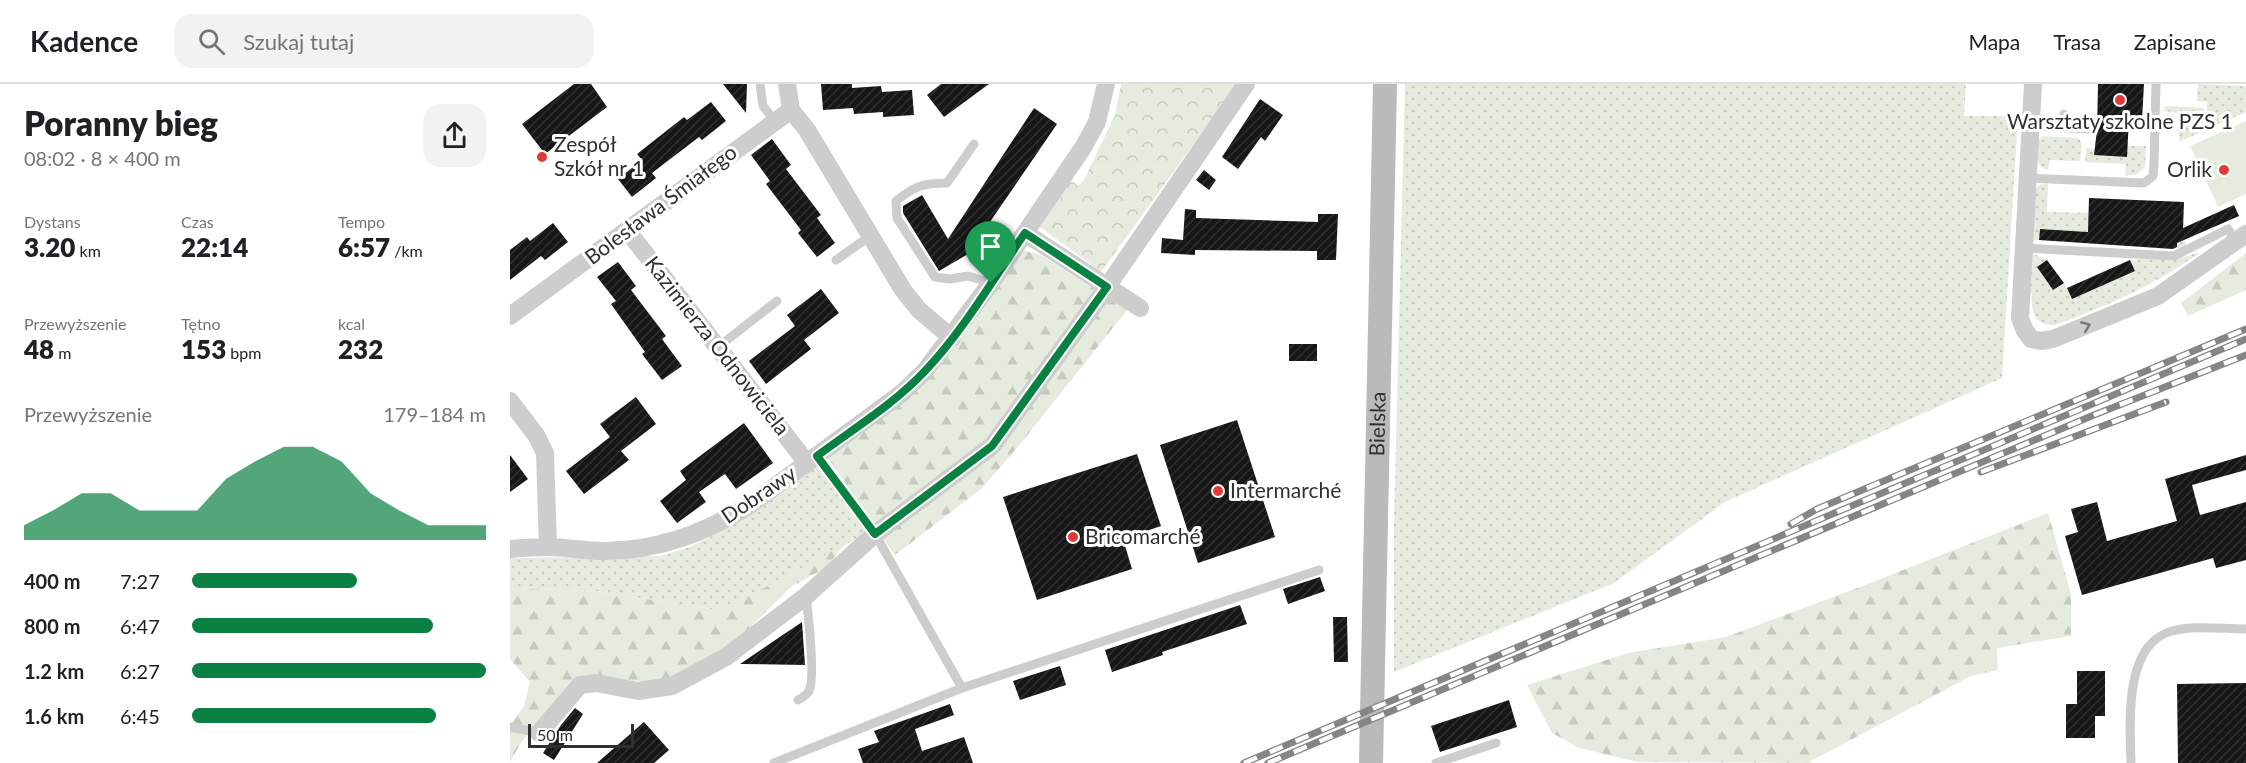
<!DOCTYPE html>
<html lang="pl">
<meta charset="utf-8">
<style>
:root{--surface:#fff;--page:#f2f2f2;--text:#202124;--muted:#757577;--line:#e0e0e0;--accent:#0b8043}
body{margin:0;font-family:Lato,sans-serif;background:var(--page);color:var(--text);height:100vh;display:flex;flex-direction:column;font-size:22px;white-space:nowrap}
*{box-sizing:border-box;margin:0}
p{font-size:20px;color:var(--muted)}
.icon{flex:none;width:33px;height:33px;fill:none;stroke:currentColor;stroke-width:2;stroke-linecap:round;stroke-linejoin:round}
.map{position:relative;flex:1;overflow:hidden}
.details{display:flex;flex-direction:column;background:var(--surface);width:510px}
.details>*{flex:none}
.scale{position:absolute;left:18px;bottom:15px;width:106px;box-sizing:border-box;padding-left:6px;border:3px solid #303030;border-top:0;font-size:16px;line-height:21px;white-space:nowrap;color:#303030;-webkit-text-stroke:4px #fff;paint-order:stroke}
.pin{position:absolute;display:grid;place-items:center;width:51px;height:51px;color:#fff;margin:-62px -26px;border-radius:50% 50% 50% 0;rotate:-45deg;box-shadow:0 0 6px #0007}
.pin .icon{rotate:45deg}
.round{display:grid;place-items:center;flex:none;width:63px;height:63px;border-radius:18px;background:var(--page)}
.summary{display:flex;align-items:center;justify-content:space-between;height:102px;padding:0 24px}
h1{font-size:33px;font-weight:800;line-height:45px}
.figures{display:grid;grid-template-columns:repeat(3,1fr);gap:9px;height:102px;padding:6px 24px}
.figures div{display:grid;align-content:center}
.figures b{font-size:26px;font-weight:800}
.figures small{font-size:16px;font-weight:400}
.figures p{font-size:16px}
.chart{height:168px;padding:12px 24px}
.chart p{display:flex;justify-content:space-between}
.chart svg{width:100%;height:108px;margin-top:6px;fill:var(--accent);opacity:.7}
ul{padding:0 24px;list-style:none;font-size:20px}
li{display:grid;grid-template-columns:96px 72px 1fr;align-items:center;height:45px}
li i{height:15px;border-radius:8px;background:var(--accent)}
header{display:flex;align-items:center;gap:36px;box-sizing:border-box;height:84px;padding:0 30px;background:var(--surface);border-bottom:2px solid var(--line)}
header strong{font-size:28px}
nav{display:flex;gap:33px;margin-inline-start:auto;font-size:21px}
.search{width:420px;height:54px;background:var(--page);display:flex;align-items:center;gap:15px;box-sizing:border-box;padding:0 21px;border-radius:18px;color:var(--muted);font-size:22px}
main{display:flex;flex:1;min-height:0}
.map>svg:first-child{display:block}
.grass{fill:url(#grass-dots)}
.forest{fill:url(#forest-firs)}
.park{fill:url(#park-crowns)}
.pitch{fill:#e5ecdf}
.building{fill:url(#building-hatch)}
.lines{fill:none;stroke-linecap:round;stroke-linejoin:round}
.service{stroke:#cdcdcd;stroke-width:9}
.minor{stroke:#cdcdcd;stroke-width:18}
.secondary{stroke:#bababa;stroke-width:24}
.rail-casing{stroke:#858585;stroke-width:7}
.rail{stroke:#fff;stroke-width:4.5;stroke-dasharray:14;stroke-linecap:butt}
.oneway{stroke:#777}
.route-casing{stroke:#fff;stroke-width:12}
.route{stroke:#0b8043;stroke-width:8}
.poi-dot{fill:#df3b3a;stroke:#fff;stroke-width:2}
.labels{text-anchor:middle;stroke-width:6;stroke-linejoin:round;paint-order:stroke}
.poi-label{font-size:21px;fill:#303030;stroke:#fff;text-anchor:start}
.street-label{font-size:21px;fill:#303030;stroke:#fff}
</style>
<header>
<strong>Kadence</strong>
<div class="search"><svg class="icon" aria-label="search" viewBox="0 0 24 24"><circle cx="10" cy="10" r="6"/><path d="M15 15l6 6"/></svg>Szukaj tutaj</div>
<nav><a>Mapa</a><a>Trasa</a><a>Zapisane</a></nav>
</header>
<main>
<section class="details">
<div class="summary"><div><h1>Poranny bieg</h1><p>08:02 · 8 × 400 m</p></div><a class="round"><svg class="icon" aria-label="share" viewBox="0 0 24 24"><path d="M12 15V3M7 8l5-5 5 5M5 13v7h14v-7"/></svg></a></div>
<div class="figures">
<div><p>Dystans</p><b>3.20<small> km</small></b></div>
<div><p>Czas</p><b>22:14</b></div>
<div><p>Tempo</p><b>6:57<small> /km</small></b></div>
</div>
<div class="figures">
<div><p>Przewyższenie</p><b>48<small> m</small></b></div>
<div><p>Tętno</p><b>153<small> bpm</small></b></div>
<div><p>kcal</p><b>232</b></div>
</div>
<div class="chart"><p><span>Przewyższenie</span>179–184 m</p>
<svg viewBox="0 0 160 44" preserveAspectRatio="none"><path d="M0 44V38L10 32L20 25L30 25L40 32L50 32L60 32L70 19L80 12L90 6L100 6L110 12L120 25L130 32L140 38L150 38L160 38V44z"/></svg>
</div>
<ul>
<li><b>400 m</b>7:27<i style="width:56%"></i></li>
<li><b>800 m</b>6:47<i style="width:82%"></i></li>
<li><b>1.2 km</b>6:27<i style="width:100%"></i></li>
<li><b>1.6 km</b>6:45<i style="width:83%"></i></li>
</ul>
</section>
<div class="map">
<svg width="1736" height="679" viewBox="0 0 1736 679">
<defs>
<pattern id="grass-dots" width="8" height="8" patternUnits="userSpaceOnUse" patternTransform="scale(1.5)"><rect width="8" height="8" fill="#e5ecdf"/><path d="M2 2h.1M6 6h.1" fill="none" stroke="#c5cbc0" stroke-width="1.8" stroke-linecap="round"/></pattern>
<pattern id="forest-firs" width="22" height="20" patternUnits="userSpaceOnUse" patternTransform="scale(1.5)"><rect width="22" height="20" fill="#e5ecdf"/><path d="M5 1l3.5 6h-7zM16 11l3.5 6h-7z" fill="#c5cbc0"/></pattern>
<pattern id="park-crowns" width="20" height="18" patternUnits="userSpaceOnUse" patternTransform="scale(1.5)"><rect width="20" height="18" fill="#e5ecdf"/><path d="M2 6a3 3 0 1 1 6 0M12 15a3 3 0 1 1 6 0" fill="none" stroke="#c5cbc0"/></pattern>
<pattern id="building-hatch" width="6" height="6" patternUnits="userSpaceOnUse" patternTransform="scale(1.5)"><rect width="6" height="6" fill="#171717"/><path d="M-1 1l2-2M0 6l6-6M5 7l2-2" fill="none" stroke="#303030"/></pattern>
</defs>
<rect width="100%" height="100%" fill="#fff"/>
<path class="grass" d="M 895,0 L 1456,0 L 1454,32 L 1508,32 L 1492,294 L 1215,418 L 1104,499 L 884,588 L 884,437 Z
M 1688,0 L 1736,2 L 1736,28 L 1696,46 L 1697,18 L 1687,17 Z
M 1655,22 L 1694,24 L 1693,47 L 1669,58 L 1670,29 L 1654,27 Z
M 1533,52 L 1568,54 L 1572,59 L 1570,77 L 1540,76 L 1538,86 L 1532,84 L 1526,76 L 1527,57 Z
M 1617,62 L 1636,62 L 1635,83 L 1627,90 L 1615,92 L 1616,80 L 1575,78 L 1576,64 L 1584,65 L 1584,71 L 1616,73 Z
M 1534,100 L 1538,100 L 1537,128 L 1579,129 L 1579,133 L 1673,138 L 1676,142 L 1670,145 L 1676,161 L 1667,165 L 1667,153 L 1530,145 L 1529,156 L 1521,157 L 1524,107 L 1529,101 Z
M 1691,168 C 1646,200 1596,223 1544,241 C 1523,241 1521,226 1522,209 L 1519,209 L 1522,169 L 1537,176 L 1527,183 L 1543,206 L 1554,199 L 1562,215 L 1625,187 L 1621,176 L 1669,174 Z
M 306,381 L 359,448 L 266,498 L 208,526 L 85,507 L 0,504 L 0,474 L 150,472 L 180,463 L 227,438 Z"/>
<path class="forest" d="M 512,166 L 531,171 L 617,226 L 507,364 L 471,405 L 385,471 L 318,374 L 426,288 Z
M 1736,169 L 1736,206 L 1678,232 L 1671,219 Z
M 1538,429 L 1561,510 L 1561,552 L 1487,564 L 1488,586 L 1461,592 L 1301,677 L 1300,679 L 1128,678 L 1069,664 L 1042,649 L 1017,601 L 1118,569 L 1216,553 L 1350,503 Z
M 335,460 L 316,484 L 282,502 L 219,564 L 155,598 L 100,596 L 52,613 L 12,657 L 0,678 L 0,641 L 14,622 L 20,598 L 0,575 L 0,504 L 85,507 L 208,526 L 266,498 Z"/>
<path class="park" d="M 611,0 L 727,0 L 591,188 L 530,143 L 561,96 L 568,102 L 574,96 L 605,31 Z"/>
<path class="pitch" d="M 1736,37 L 1736,110 L 1708,123 L 1680,62 Z"/>
<path class="building" d="M 64,0 L 81,0 L 97,23 L 35,70 L 12,40 Z
M 213,0 L 237,0 L 236,29 Z
M 311,0 L 342,0 L 342,4 L 371,2 L 372,8 L 402,6 L 404,31 L 373,33 L 373,28 L 344,30 L 343,24 L 313,26 Z
M 431,0 L 479,0 L 434,33 L 417,11 Z
M 1588,0 L 1634,0 L 1632,36 L 1619,35 L 1617,73 L 1584,71 L 1587,46 Z
M 750,15 L 773,31 L 755,57 L 751,53 L 728,85 L 712,73 Z
M 201,18 L 216,37 L 192,56 L 189,53 L 142,89 L 146,94 L 122,113 L 108,95 L 132,76 L 127,70 L 174,33 L 177,36 Z
M 524,24 L 547,40 L 458,170 L 429,187 L 393,129 L 393,122 L 412,111 L 438,155 Z
M 262,55 L 281,81 L 276,85 L 311,131 L 307,134 L 325,159 L 307,173 L 288,149 L 291,146 L 256,100 L 260,97 L 241,71 Z
M 694,86 L 706,96 L 699,106 L 686,96 Z
M 1579,114 L 1674,118 L 1673,144 L 1724,121 L 1729,132 L 1667,159 L 1667,163 L 1663,165 L 1529,156 L 1530,145 L 1578,148 Z
M 675,125 L 686,126 L 686,134 L 808,138 L 808,130 L 828,130 L 826,176 L 807,176 L 807,167 L 685,166 L 685,171 L 651,169 L 652,154 L 673,156 Z
M 43,139 L 58,158 L 35,176 L 31,172 L 0,196 L 0,166 L 17,153 L 20,157 Z
M 1537,176 L 1554,199 L 1543,206 L 1527,183 Z
M 1620,176 L 1625,187 L 1562,215 L 1557,204 Z
M 108,178 L 126,202 L 121,206 L 156,252 L 152,255 L 172,282 L 152,296 L 132,270 L 135,268 L 101,220 L 106,217 L 87,193 Z
M 311,205 L 329,229 L 294,256 L 301,265 L 256,300 L 239,277 L 285,242 L 277,231 Z
M 779,260 L 807,260 L 807,277 L 779,277 Z
M 126,313 L 146,340 L 111,367 L 119,376 L 74,410 L 56,387 L 100,353 L 90,340 Z
M 727,336 L 765,453 L 688,479 L 650,361 Z
M 234,339 L 263,379 L 226,405 L 215,390 L 189,408 L 196,418 L 167,439 L 150,417 L 176,396 L 170,387 Z
M 627,370 L 651,442 L 613,455 L 622,485 L 527,516 L 493,413 Z
M 0,371 L 18,395 L 0,408 Z
M 1736,371 L 1736,386 L 1682,401 L 1690,431 L 1736,418 L 1736,476 L 1706,484 L 1703,474 L 1572,511 L 1555,452 L 1568,448 L 1561,425 L 1587,418 L 1597,457 L 1667,437 L 1655,395 Z
M 810,493 L 815,507 L 778,520 L 773,505 Z
M 730,521 L 737,540 L 652,568 L 653,571 L 602,588 L 595,566 Z
M 823,533 L 837,533 L 838,578 L 824,578 Z
M 292,538 L 295,581 L 230,580 Z
M 550,582 L 556,601 L 510,616 L 503,597 Z
M 1567,587 L 1595,587 L 1595,632 L 1585,632 L 1585,654 L 1556,654 L 1556,620 L 1567,620 Z
M 1736,599 L 1736,679 L 1668,679 L 1667,600 Z
M 999,616 L 1007,643 L 930,668 L 921,642 Z
M 440,620 L 444,631 L 405,645 L 412,667 L 454,653 L 463,679 L 353,679 L 348,665 L 369,658 L 364,647 Z
M 65,624 L 73,630 L 44,676 L 33,669 L 51,641 Z
M 134,638 L 159,666 L 144,679 L 87,679 Z"/>
<g class="lines">
<path class="service" d="M 250,0 L 253,22 L 265,37
M 1520,42 L 1580,45
M 1551,44 L 1554,30
M 464,60 L 437,99 C 413,99 405,102 386,117 L 387,134 L 425,193 L 440,195 L 458,192 L 481,199
M 1517,94 L 1634,99 L 1643,92 L 1644,80 L 1646,0
M 1513,164 L 1664,172 L 1718,145 L 1726,157
M 326,176 L 360,152
M 208,263 L 267,217
M 307,372 L 365,450 L 452,604
M 288,616 C 292,614 296,612 299,607 C 306,594 298,530 296,512
M 0,643 L 29,649
M 264,679 L 452,604 L 809,486
M 926,679 L 986,659
M 1621,679 C 1620,641 1613,560 1662,547 C 1685,541 1712,545 1736,545"/>
<path class="minor" d="M 277,0 L 281,26 L 297,46 L 393,206 L 409,226 L 442,254
M 1523,0 L 1510,234 L 1514,245 L 1521,255 L 1531,257 L 1543,255 L 1648,212 L 1736,150
M 117,146 L 297,379
M 515,149 L 630,224
M 0,232 L 281,26
M 0,317 L 26,351 L 35,369 L 38,463
M 0,465 C 12,464 25,463 37,463 C 56,463 74,467 93,467 C 146,467 192,450 237,423 L 392,309 L 415,287 L 481,199 L 574,62 L 587,38 L 596,0
M 29,649 L 70,601 L 86,599 L 128,607 L 162,602 L 216,573 L 296,512 L 365,450 L 482,362 L 597,203 L 736,0"/>
<path class="secondary" id="s1" d="M 861,679 L 875,0"/>
<defs>
<path id="rail" d="M 1471,388 L 1656,318
M 1281,440 L 1307,425 L 1736,245
M 734,679 L 1736,255
M 758,679 L 1584,331 L 1736,271"/>
</defs>
<use href="#rail" class="rail-casing"/>
<use href="#rail" class="rail"/>
</g>
<defs><path id="oneway-chevron" d="M-2-3.5L2.5 0L-2 3.5" fill="none" stroke-width="1.6" stroke-linecap="round" stroke-linejoin="round" transform="scale(1.5)"/></defs>
<use class="oneway" href="#oneway-chevron" transform="translate(1576 242) rotate(-22)"/>
<g class="lines">
<defs>
<path id="route" d="M 515,149 L 597,203 L 482,362 L 365,450 L 307,372 C 343,345 384,320 415,287 C 454,246 483,195 515,149 Z"/>
</defs>
<use href="#route" class="route-casing"/>
<use href="#route" class="route"/>
</g>
<g class="poi-dot">
<circle cx="1610" cy="16" r="6"/>
<circle cx="32" cy="73" r="6"/>
<circle cx="1714" cy="86" r="6"/>
<circle cx="708" cy="407" r="6"/>
<circle cx="563" cy="453" r="6"/>
</g>
<g class="labels">
<g class="poi-label">
<text x="1610" y="45" text-anchor="middle">Warsztaty szkolne PZS 1</text>
<text x="44" y="68">Zespół<tspan x="44" dy="24">Szkół nr 1</tspan></text>
<text x="1702" y="93" text-anchor="end">Orlik</text>
<text x="720" y="414">Intermarché</text>
<text x="575" y="460">Bricomarché</text>
</g>
<g class="street-label">
<text transform="translate(151 121) rotate(-37)" y="7">Bolesława Śmiałego</text>
<text transform="translate(207 262) rotate(52)" y="7">Kazimierza Odnowiciela</text>
<text dy="7" stroke="none"><textPath href="#s1" startOffset="339">Bielska</textPath></text>
<text transform="translate(249 411) rotate(-34)" y="7">Dobrawy</text>
</g>
</g>
</svg>
<div class="scale">50 m</div>
<div class="pin" style="left:481px;top:199px;background:#1e9e55"><svg class="icon" aria-label="arrive" viewBox="0 0 24 24"><path d="M6 21V4h12l-3 4 3 4H6"/></svg></div>
</div>
</main>
